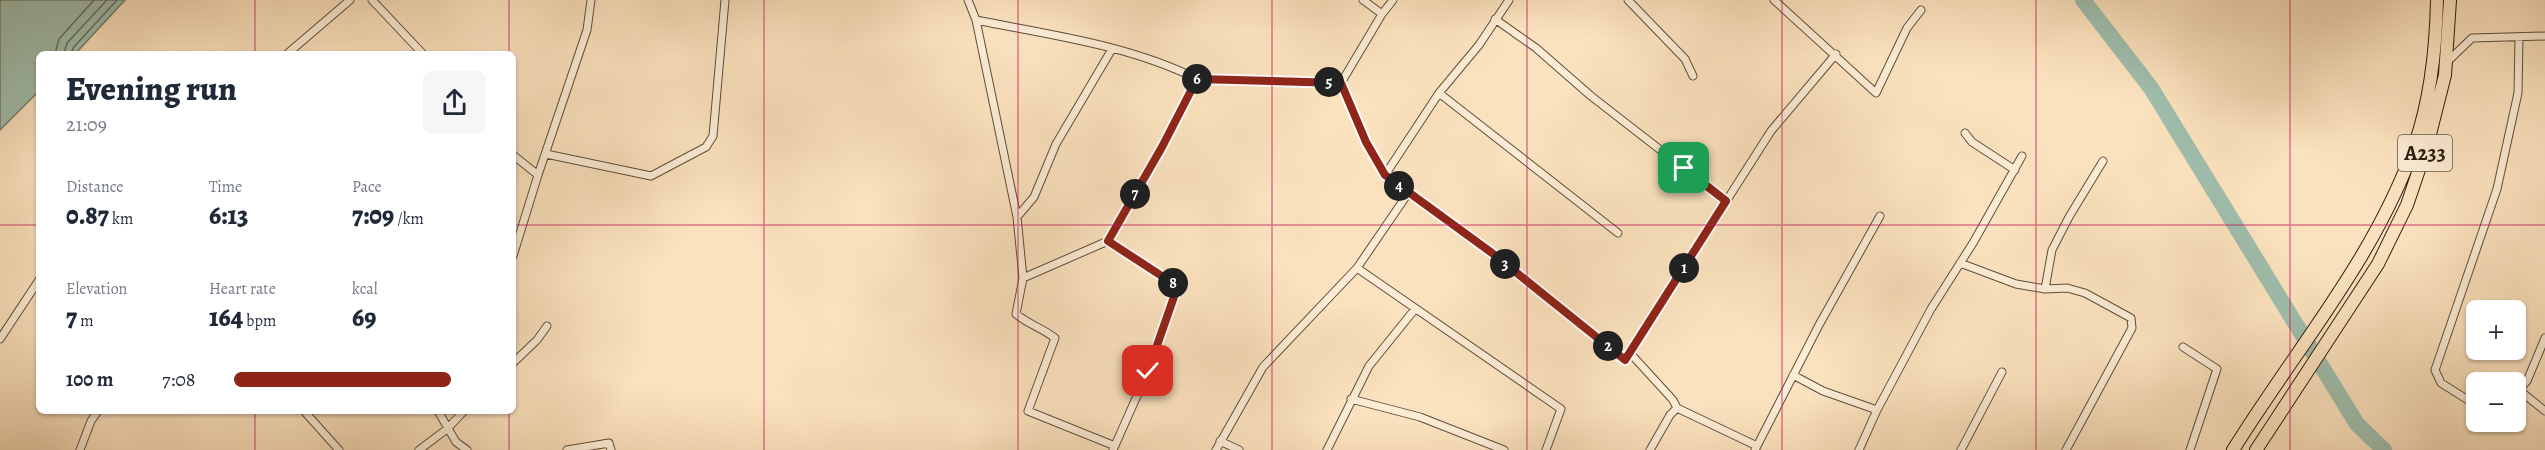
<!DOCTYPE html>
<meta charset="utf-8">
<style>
:root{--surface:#fff;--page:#f6f6f7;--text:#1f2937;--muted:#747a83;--accent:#8f2418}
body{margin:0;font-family:Alegreya,serif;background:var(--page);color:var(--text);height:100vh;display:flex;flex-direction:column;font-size:22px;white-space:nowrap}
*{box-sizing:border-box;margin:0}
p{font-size:20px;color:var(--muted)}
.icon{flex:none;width:33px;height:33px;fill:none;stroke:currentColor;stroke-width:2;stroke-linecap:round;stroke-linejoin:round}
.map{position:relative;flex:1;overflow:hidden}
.panel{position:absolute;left:36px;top:51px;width:480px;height:363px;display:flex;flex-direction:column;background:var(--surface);border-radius:9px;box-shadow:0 2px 4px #0004}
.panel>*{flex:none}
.fabs{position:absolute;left:2466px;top:300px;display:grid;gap:12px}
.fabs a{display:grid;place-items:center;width:60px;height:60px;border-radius:9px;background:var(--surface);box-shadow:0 2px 4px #0004;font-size:30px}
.pin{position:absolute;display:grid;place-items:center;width:51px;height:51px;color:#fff;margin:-26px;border-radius:12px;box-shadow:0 3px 9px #0006}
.km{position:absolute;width:30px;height:30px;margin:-15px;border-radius:50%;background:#222;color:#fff;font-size:16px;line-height:30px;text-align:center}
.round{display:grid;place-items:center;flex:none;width:63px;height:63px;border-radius:9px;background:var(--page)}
.summary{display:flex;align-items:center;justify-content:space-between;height:102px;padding:0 30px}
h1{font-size:33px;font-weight:800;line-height:45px}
.figures{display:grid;grid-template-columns:repeat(3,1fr);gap:9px;height:102px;padding:6px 30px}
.figures div{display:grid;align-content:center}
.figures b{font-size:26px;font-weight:800}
.figures small{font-size:16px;font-weight:400}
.figures p{font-size:16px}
ul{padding:0 30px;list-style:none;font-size:20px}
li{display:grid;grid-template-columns:96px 72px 1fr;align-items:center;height:45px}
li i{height:15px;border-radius:8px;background:var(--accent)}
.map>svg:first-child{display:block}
.water{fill:#9fbead;stroke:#707d6e;stroke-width:1.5}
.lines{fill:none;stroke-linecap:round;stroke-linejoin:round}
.shore{stroke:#646d5e;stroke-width:1.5}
.river{stroke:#9fbead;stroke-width:16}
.street-casing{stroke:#5e4e3c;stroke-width:9}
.highway-casing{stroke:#2a1c10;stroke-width:14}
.street{stroke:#fcecd5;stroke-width:7}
.highway{stroke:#fbe2be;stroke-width:12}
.route-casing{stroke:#fff;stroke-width:12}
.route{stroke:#8f2418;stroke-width:8}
.grid{fill:none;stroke:#c2185b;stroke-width:1.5;stroke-opacity:0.55}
.labels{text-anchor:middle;stroke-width:6;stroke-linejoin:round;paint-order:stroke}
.shield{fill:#fcecd5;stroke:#695a4b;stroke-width:1.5}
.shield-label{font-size:21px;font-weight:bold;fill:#2a1c10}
</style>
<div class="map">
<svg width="2545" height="450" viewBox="0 0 2545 450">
<rect width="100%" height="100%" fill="#fbe2be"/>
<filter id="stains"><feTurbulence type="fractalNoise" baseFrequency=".00333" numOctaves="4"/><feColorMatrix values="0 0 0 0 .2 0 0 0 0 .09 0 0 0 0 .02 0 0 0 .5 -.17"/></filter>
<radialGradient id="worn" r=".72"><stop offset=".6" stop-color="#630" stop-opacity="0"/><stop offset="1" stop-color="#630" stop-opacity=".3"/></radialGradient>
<path class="water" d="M 0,0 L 125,0 L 75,54 L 39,54 L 39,91 L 0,130 Z"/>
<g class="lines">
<path class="shore" d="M 55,54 L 59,39 L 94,0
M 64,54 L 67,43 L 107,0
M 71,54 L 73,48 L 117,0"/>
<path class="river" d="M 2083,0 L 2151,88 L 2357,424 L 2384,450"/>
<defs>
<path id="street" d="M 372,0 L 423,54
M 968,0 L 976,20 L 1017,217 L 1023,278 L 1108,241 L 1162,147 L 1197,79
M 1363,0 L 1382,14
M 1628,0 L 1685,59 L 1693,76
M 1774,0 L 1876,93 L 1907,28 L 1921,10
M 1495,19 L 1536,48 L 1591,96 L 1726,201
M 976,20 C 1050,35 1129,45 1197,79 L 1341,83
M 287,54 L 350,0
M 2447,62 L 2472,38 L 2545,36
M 1341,83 L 1366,143 L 1385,175 L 1492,253 L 1625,360 L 1771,131 L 1836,54
M 1341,83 L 1382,14 L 1393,0
M 1439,93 L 1618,233
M 1965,133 L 1972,142 L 2015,170
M 546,154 L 651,176 L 706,147 L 713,136 L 725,0
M 513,155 L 538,175
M 1385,175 L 1439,93 L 1479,45 L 1509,0
M 1017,217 L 1034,197 L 1056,144 L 1112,49
M 1108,241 L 1174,284 L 1175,294 L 1148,371 L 1113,450
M 513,256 L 538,175 L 587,30 L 591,0
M 1960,263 L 2016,284 L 2045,289 L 2067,288 L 2085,293 L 2131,318 L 2132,328 L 2066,450
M 1357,268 L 1561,409 L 1546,450
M 1023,278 L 1016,314 C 1028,324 1042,328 1055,338 L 1028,411 L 1115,446
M 2045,289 L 2052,250 L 2069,217 L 2103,161
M 0,339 L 39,280
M 2183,347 L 2217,369 L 2190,450
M 1630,353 L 1673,400 L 1677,408 L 1757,446
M 513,363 L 537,340 L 547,326
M 1793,375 L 1823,391 L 1877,410
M 2519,390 L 2545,411
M 2516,393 L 2527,381 L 2545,338
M 1351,399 L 1420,417 L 1504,450
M 2476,405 L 2441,383 L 2435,370 L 2497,189 L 2518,93 L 2519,38
M 304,411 L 339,450
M 438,411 L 456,442 L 467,450
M 1220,441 L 1239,450
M 80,450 L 91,421 L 98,411
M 419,450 L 447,429 L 464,411
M 567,450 L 609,443 L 611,450
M 1216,450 L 1263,367 L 1357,268 L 1409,192
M 1327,450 L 1369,366 L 1415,309
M 1650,450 L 1670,415 L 1677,408
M 1755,450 L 1819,325 L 1880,216
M 1859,450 L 1877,410 L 1931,309 L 1973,243 L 2022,156
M 1961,450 L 2002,372"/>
<path id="highway" d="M 2233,450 C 2295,350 2376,257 2415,144 C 2431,98 2436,48 2437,0
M 2256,450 L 2378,264 L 2407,205 L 2427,146 L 2445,75 L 2450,0"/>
</defs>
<use href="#street" class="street-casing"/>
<use href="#highway" class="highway-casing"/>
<use href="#street" class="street"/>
<use href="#highway" class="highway"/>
</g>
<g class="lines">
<defs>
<path id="route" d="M 1148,371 L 1175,294 L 1174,284 L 1108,241 L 1162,147 L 1197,79 L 1341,83 L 1366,142 L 1385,175 L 1492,253 L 1625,360 L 1726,201 L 1684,168"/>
</defs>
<use href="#route" class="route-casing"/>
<use href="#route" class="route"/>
</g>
<path class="grid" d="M 255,0 L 255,54M 509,0 L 509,54M 764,0 L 764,450M 1018,0 L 1018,450M 1272,0 L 1272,450M 1527,0 L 1527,450M 1782,0 L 1782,450M 2036,0 L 2036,450M 2290,0 L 2290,450M 0,225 L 39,225M 513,225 L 2545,225M 255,411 L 255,450M 509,411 L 509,450"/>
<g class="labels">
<rect class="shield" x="2398" y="135" width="54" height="36" rx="4.5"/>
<g class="shield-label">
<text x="2425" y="160">A233</text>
</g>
</g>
<rect width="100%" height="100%" filter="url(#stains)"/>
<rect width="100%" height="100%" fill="url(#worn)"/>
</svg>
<div class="fabs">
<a>+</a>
<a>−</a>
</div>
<div class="pin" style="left:1684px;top:168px;background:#1e9e55"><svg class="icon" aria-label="arrive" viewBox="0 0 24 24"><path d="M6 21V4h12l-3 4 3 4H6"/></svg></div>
<div class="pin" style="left:1148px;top:371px;background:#d93025"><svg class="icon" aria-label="check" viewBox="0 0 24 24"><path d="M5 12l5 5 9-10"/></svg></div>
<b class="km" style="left:1684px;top:268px">1</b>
<b class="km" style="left:1608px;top:346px">2</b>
<b class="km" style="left:1505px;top:264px">3</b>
<b class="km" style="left:1399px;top:186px">4</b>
<b class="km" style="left:1329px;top:82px">5</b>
<b class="km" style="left:1197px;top:79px">6</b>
<b class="km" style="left:1135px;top:194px">7</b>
<b class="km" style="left:1173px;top:283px">8</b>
<section class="panel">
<div class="summary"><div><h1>Evening run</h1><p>21:09</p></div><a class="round"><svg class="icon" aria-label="share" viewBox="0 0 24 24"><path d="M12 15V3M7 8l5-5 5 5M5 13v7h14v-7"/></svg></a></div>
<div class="figures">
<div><p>Distance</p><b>0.87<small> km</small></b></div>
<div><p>Time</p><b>6:13</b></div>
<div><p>Pace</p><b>7:09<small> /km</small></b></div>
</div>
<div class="figures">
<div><p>Elevation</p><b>7<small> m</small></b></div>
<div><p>Heart rate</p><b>164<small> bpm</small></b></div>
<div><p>kcal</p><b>69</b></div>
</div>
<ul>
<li><b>100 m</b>7:08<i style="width:86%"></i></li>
</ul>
</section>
</div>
